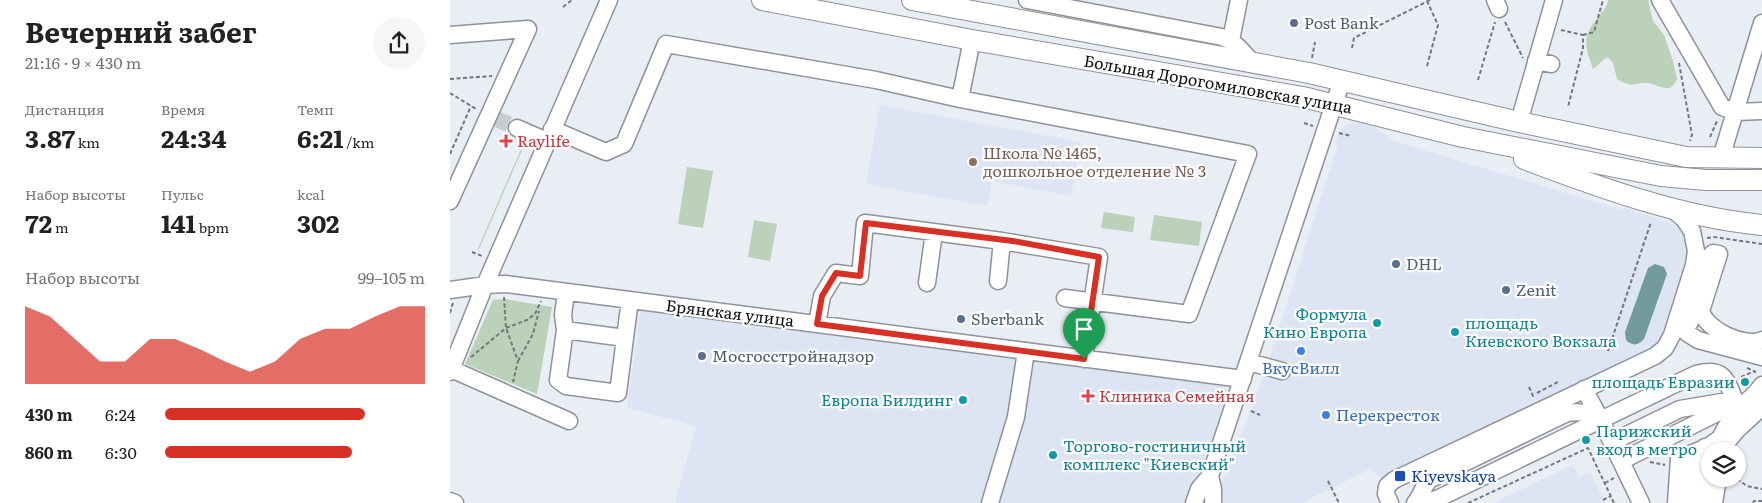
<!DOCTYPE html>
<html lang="ru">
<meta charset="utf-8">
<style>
:root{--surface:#fff;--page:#f6f6f6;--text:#222;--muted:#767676;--accent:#d93025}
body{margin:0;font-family:Literata,serif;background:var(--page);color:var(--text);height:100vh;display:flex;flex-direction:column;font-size:19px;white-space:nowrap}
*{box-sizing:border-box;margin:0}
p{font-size:16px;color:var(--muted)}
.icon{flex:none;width:28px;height:28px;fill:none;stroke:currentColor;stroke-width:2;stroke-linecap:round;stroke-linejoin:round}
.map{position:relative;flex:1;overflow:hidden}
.sheet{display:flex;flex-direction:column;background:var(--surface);width:450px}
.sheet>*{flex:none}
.controls{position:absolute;left:1251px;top:442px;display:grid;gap:10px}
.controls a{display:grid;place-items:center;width:45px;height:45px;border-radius:50%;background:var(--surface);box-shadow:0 1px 4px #0004;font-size:25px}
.pin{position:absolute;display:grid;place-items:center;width:42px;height:42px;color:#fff;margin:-51px -21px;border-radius:50% 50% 50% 0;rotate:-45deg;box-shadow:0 0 5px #0007}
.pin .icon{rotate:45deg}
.round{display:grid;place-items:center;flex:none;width:52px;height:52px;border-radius:26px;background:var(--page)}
.head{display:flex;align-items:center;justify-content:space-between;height:85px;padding:0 25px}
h1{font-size:28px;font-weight:700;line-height:38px}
.stats{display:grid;grid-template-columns:repeat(3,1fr);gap:8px;height:85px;padding:5px 25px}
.stats div{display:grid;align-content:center}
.stats b{font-size:25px;font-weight:700}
.stats small{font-size:14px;font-weight:400}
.stats p{font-size:14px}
.chart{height:140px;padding:10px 25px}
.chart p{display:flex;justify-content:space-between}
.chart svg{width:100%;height:90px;margin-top:5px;fill:var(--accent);opacity:.7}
ul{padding:0 25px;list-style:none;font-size:16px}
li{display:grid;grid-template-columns:80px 60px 1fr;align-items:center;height:38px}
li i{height:12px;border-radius:6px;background:var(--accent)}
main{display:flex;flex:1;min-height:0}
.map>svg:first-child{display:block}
.built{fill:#dde4f3}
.green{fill:#bbd1ba}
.water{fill:#739a9f}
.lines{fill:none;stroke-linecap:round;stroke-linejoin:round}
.minor-tunnel{stroke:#c8ccd2;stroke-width:16;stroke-dasharray:16 8;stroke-linecap:butt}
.minor-casing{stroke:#8e9299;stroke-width:19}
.major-casing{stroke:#8e9299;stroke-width:22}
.path{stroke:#74777b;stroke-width:2;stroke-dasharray:4 2.5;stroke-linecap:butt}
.minor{stroke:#fff;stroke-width:16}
.major{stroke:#fff;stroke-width:20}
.route-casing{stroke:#fff;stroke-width:10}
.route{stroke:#d93025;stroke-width:6}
.service-dot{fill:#5c6f8a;stroke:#fff;stroke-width:2}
.health-dot{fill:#e0444e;stroke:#fff;stroke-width:2}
.education-dot{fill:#8d6e63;stroke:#fff;stroke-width:2}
.culture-dot{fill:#0f9aa8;stroke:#fff;stroke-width:2}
.shop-dot{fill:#3f7fe0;stroke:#fff;stroke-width:2}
.transit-dot{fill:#1a4fb4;stroke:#fff;stroke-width:2}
.labels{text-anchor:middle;stroke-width:4.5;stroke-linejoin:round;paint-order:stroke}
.service-label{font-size:16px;fill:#4e5e75;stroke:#fff;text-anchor:start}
.street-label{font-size:16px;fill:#0d0e11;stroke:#fff}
.health-label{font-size:16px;fill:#be3a42;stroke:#fff;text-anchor:start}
.education-label{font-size:16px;fill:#785e54;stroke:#fff;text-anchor:start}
.culture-label{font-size:16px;fill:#0d838f;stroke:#fff;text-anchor:end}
.shop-label{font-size:16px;fill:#366cbe;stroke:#fff}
.transit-label{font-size:16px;fill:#164399;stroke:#fff;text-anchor:start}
</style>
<main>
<section class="sheet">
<div class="head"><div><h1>Вечерний забег</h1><p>21:16 · 9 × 430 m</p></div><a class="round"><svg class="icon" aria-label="share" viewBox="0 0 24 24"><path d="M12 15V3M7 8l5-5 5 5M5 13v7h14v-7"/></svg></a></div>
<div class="stats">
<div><p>Дистанция</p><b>3.87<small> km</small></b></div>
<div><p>Время</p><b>24:34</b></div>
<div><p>Темп</p><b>6:21<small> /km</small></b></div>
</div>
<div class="stats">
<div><p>Набор высоты</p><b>72<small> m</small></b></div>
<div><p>Пульс</p><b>141<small> bpm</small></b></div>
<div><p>kcal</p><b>302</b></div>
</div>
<div class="chart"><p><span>Набор высоты</span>99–105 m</p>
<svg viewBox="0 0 160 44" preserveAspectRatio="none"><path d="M0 44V6L10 11L20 22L30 33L40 33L50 22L60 22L70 27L80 33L90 38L100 33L110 22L120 17L130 17L140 11L150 6L160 6V44z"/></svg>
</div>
<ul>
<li><b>430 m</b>6:24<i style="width:77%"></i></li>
<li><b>860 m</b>6:30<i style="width:72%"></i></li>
</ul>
</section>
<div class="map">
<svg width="1312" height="503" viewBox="0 0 1312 503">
<rect width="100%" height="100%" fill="#e9edf4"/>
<path class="built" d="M 430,105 L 631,142 L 621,196 L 542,181 L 537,206 L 416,184 Z
M 903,123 L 912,123 L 924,127 L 944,141 L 1172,210 L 1175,208 L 1226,225 L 1236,234 L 1239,256 L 1216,336 L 1209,346 L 933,479 L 920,469 L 851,503 L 770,503 L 772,483 L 801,411 L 820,356 L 887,148 L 886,142 L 889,133 L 895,126 Z
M 191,306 L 773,383 L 776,388 L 777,395 L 739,503 L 225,503 L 246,426 L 177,408 Z
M 1123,465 L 1129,477 L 1140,472 L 1155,503 L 1043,503 Z"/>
<path class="green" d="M 1158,0 L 1198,0 L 1203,21 L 1214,35 L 1223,61 L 1227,79 C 1225,83 1223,87 1219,88 C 1212,89 1205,84 1199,83 C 1183,82 1184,89 1167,79 L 1163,63 L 1157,57 L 1143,69 C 1136,48 1131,38 1146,20 C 1151,12 1157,9 1158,0 Z
M 75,140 L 76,141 L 29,249 L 28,248 Z
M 237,167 L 263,171 L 253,228 L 228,224 Z
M 654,212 L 685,217 L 683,232 L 651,228 Z
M 704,215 L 752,222 L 749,246 L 700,240 Z
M 304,220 L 327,224 L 320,261 L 298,257 Z
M 55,299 L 102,307 L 87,394 L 15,364 L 43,300 Z"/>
<path class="water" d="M 1205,264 L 1214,267 L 1217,274 L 1194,339 C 1188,346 1182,346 1176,340 L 1175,332 L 1198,268 Z"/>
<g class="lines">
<path class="minor-tunnel" d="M 44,118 L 67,128"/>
<defs>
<path id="minor" d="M 577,0 L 772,37 C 786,42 792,51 802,62
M 1045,0 L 1049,9
M 1210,0 L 1272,107 L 1285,112 L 1312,111
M 0,35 L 78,29 L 0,201
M 781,40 L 789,0
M 1086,61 L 1101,64
M 510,99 L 522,40
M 1069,122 L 1104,0
M 67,128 L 97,141
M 102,129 L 156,152 L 174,144 L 216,44 L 426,80 L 510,99 L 798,154 L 739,314 L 615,298
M 1271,158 L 1312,23
M 548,281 L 552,241 L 649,257 L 634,359
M 477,283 L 484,232
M 0,290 L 35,285 L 56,284 L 793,379
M 367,324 L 372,296 L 386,273 L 410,276 L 415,223 L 552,241
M 115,330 L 175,338 L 168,393 L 116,386 L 108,380 L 115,330 L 113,315 L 116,292
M 175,338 L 180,300
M 1312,340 C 1295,348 1256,330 1251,311 L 1269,254 L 1263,253 L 1259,257 L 1240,322 L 1237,326 L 1237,333 L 1248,340 L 1312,357
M 799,362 L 832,371
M 1,369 L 119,421
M 0,372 L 35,285 L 159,0
M 1134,389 L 1151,420 L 1191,503
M 1162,442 L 1230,409 L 1272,402 L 1285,401 L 1294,404 L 1303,402 L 1312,397
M 1276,443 L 1287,430 L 1312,407
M 1266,449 C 1271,432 1281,418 1293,405 C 1300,398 1307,393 1312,385
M 1171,461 L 1283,405
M 0,501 L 5,503
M 540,503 L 566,417 L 576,351
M 744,503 L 749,489 L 760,476
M 763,503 L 763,489 L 760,476 L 892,80
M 940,503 L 936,494 L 937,486 L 944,480 L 1205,356 L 1215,348 L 1222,335 L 1244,265 L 1246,251 L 1242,231 L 1234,219 L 1222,209
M 965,503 C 971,496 973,487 979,480 L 1117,413 C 1131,411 1139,413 1151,420
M 975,503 L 989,498 L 1246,374 C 1273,367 1276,378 1285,401
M 1226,503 L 1229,459 L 1259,446 L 1269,439
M 1237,503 L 1242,453
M 1250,503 L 1255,447
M 1264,503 L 1268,479"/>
<path id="major" d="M 312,0 L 522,40 L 853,97 L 1013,137 L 1211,176 L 1256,180 L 1312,180
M 462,0 L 859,73 L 1069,122 L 1236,157 L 1312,158
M 1074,159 C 1151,188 1230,217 1312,225"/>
</defs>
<use href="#minor" class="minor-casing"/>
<use href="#major" class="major-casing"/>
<path class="path" d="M 113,7 L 122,0
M 1055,22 L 1073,58
M 1111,30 L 1133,35 L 1133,48 L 1118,107
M 1133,35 L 1144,32 L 1153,0
M 902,48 L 904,38 L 980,0
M 862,58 L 865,42
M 1229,63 L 1242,135 L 1240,141
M 977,66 L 988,25 L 977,1
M 0,79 L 42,76
M 1028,80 L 1045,22
M 0,93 L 26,109
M 854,123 L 863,126
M 889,133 L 901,136
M 1260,137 L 1267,121
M 0,154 L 21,106
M 1257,238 L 1264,237 L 1312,244
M 22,252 L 32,256
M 54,297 L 56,328 L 68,361 L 63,382
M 0,313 L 3,303
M 1158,351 L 1201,222
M 21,357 L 56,328 L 77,320 L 85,314 L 91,301
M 68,361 L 83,334 L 89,311
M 1297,368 L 1306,372
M 1291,377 L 1305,371
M 1079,387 L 1084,398
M 1087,393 L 1108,382
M 801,411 L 810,415
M 1200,462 L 1215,465
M 1287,479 L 1297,486 L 1312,489
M 878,481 L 889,503
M 1155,483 L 1164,478
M 1153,500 L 1161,496
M 1018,503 L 1138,448 L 1164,503
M 1303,503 L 1304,501 L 1312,501"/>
<use href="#minor" class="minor"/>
<use href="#major" class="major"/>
</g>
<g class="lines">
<defs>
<path id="route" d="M 416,223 L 563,241 L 649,257 L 634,359 L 367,324 L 372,296 L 386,273 L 410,276 Z"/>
</defs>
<use href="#route" class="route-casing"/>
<use href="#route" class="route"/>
</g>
<g class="service-dot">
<circle cx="844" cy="23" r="5"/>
<circle cx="946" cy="264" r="5"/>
<circle cx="1056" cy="290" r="5"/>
<circle cx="511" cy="319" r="5"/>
<circle cx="252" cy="356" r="5"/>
</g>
<g class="health-dot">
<path d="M53.5 133.5h5v5h5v5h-5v5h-5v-5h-5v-5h5z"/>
<path d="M635.5 388.5h5v5h5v5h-5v5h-5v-5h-5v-5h5z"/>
</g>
<circle class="education-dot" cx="523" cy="162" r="5"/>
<g class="culture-dot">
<circle cx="927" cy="323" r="5"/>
<circle cx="1005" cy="332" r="5"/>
<circle cx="1295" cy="382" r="5"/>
<circle cx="513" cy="400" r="5"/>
<circle cx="1136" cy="440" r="5"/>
<circle cx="603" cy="455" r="5"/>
</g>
<g class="shop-dot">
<circle cx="851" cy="351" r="5"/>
<circle cx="876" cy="415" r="5"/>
</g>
<rect class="transit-dot" x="944" y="470" width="12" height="12" rx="2.5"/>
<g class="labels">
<g class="service-label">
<text x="854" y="29">Post Bank</text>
<text x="956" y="270">DHL</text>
<text x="1066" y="296">Zenit</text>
<text x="521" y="325">Sberbank</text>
<text x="262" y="362">Мосгосстройнадзор</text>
</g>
<g class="street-label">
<text transform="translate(768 84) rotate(10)" y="6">Большая Дорогомиловская улица</text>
<text transform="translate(280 313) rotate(7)" y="6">Брянская улица</text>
</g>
<g class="health-label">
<text x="67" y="147">Raylife</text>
<text x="649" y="402">Клиника Семейная</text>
</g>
<g class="education-label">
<text x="533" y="159">Школа № 1465,<tspan x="533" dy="18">дошкольное отделение № 3</tspan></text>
</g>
<g class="culture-label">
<text x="917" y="320">Формула<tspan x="917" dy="18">Кино Европа</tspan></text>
<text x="1015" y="329" text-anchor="start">площадь<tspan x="1015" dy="18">Киевского Вокзала</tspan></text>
<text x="1285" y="388">площадь Евразии</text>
<text x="503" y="406">Европа Билдинг</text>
<text x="1146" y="437" text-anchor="start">Парижский<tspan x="1146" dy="18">вход в метро</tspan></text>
<text x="613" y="452" text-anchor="start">Торгово-гостиничный<tspan x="613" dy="18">комплекс "Киевский"</tspan></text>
</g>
<g class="shop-label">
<text x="851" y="374">ВкусВилл</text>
<text x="886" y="421" text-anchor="start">Перекресток</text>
</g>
<g class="transit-label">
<text x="961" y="482">Kiyevskaya</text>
</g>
</g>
</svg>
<div class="controls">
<a><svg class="icon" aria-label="layers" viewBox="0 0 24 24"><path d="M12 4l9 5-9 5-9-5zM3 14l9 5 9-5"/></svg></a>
</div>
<div class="pin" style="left:634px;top:359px;background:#1e9e55"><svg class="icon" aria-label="arrive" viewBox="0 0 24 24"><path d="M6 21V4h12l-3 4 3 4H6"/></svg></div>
</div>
</main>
